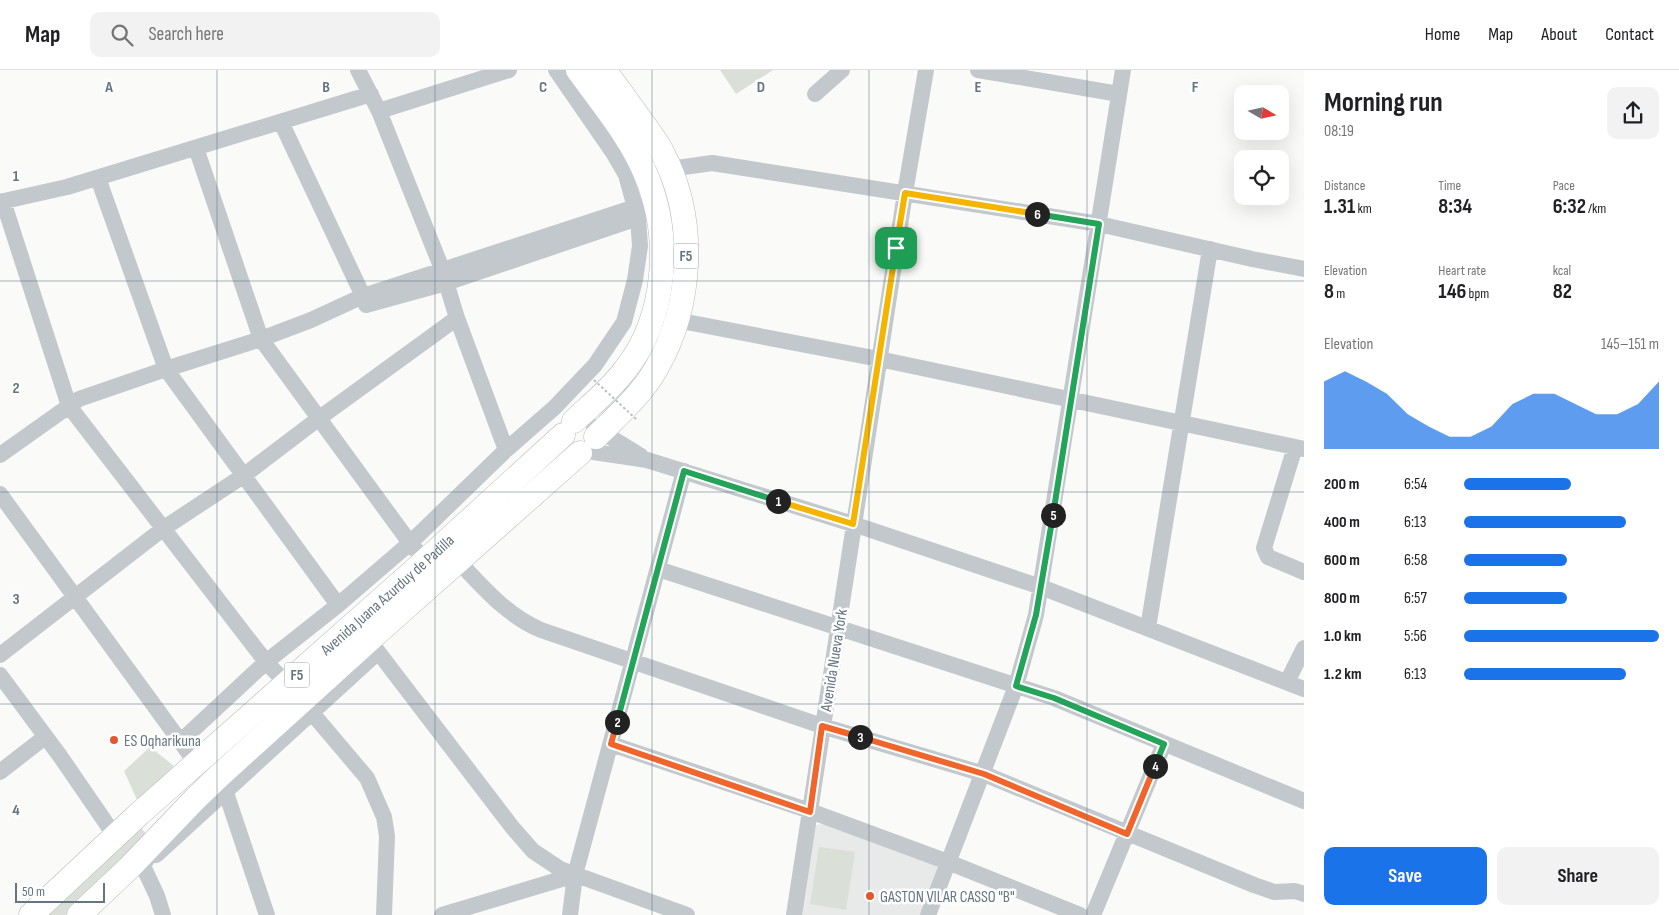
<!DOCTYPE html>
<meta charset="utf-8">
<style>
:root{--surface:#fff;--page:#f2f2f2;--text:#202124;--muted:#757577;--line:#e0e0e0;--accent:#1a73e8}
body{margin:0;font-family:"Sofia Sans Condensed",sans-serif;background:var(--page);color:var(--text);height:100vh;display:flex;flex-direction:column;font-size:19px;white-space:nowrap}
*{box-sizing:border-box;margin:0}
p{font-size:16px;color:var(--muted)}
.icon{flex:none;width:28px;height:28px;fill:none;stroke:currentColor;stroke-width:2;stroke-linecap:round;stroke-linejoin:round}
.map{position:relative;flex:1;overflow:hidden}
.sheet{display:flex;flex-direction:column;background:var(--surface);width:375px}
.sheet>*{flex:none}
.needle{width:32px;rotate:99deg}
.buttons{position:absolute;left:1234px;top:15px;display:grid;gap:10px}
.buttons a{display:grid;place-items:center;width:55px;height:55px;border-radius:10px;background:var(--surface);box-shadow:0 5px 20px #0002;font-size:25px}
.scale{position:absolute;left:15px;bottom:12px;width:90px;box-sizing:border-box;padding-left:5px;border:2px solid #657683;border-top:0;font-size:14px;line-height:18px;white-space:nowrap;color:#657683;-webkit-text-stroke:4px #fff;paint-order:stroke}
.pin{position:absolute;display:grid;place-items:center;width:42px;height:42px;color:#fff;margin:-21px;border-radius:10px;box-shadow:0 2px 8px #0006}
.km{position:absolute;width:25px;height:25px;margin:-12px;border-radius:50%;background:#222;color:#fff;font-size:14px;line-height:25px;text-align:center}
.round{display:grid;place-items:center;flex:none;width:52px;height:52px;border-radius:10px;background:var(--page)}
.headline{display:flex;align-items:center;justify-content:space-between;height:85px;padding:0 20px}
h1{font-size:28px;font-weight:700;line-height:38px}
.stats{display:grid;grid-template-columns:repeat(3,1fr);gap:8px;height:85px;padding:5px 20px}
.stats div{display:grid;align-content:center}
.stats b{font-size:21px;font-weight:700}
.stats small{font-size:14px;font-weight:400}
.stats p{font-size:14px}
.chart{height:140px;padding:10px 20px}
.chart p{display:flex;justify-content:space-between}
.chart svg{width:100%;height:90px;margin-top:5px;fill:var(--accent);opacity:.7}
.primary-button{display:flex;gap:10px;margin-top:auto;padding:10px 20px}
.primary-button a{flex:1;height:58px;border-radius:10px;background:var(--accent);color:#fff;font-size:20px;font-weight:700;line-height:58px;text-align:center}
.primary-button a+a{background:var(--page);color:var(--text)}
ul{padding:0 20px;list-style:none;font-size:16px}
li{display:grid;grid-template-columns:80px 60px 1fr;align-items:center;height:38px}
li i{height:12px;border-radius:6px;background:var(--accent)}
header{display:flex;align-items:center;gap:30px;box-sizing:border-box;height:70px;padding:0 25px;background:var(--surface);border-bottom:1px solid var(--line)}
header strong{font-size:24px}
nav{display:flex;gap:28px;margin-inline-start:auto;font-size:18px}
.search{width:350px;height:45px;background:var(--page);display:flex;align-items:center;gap:12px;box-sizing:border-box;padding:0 18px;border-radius:10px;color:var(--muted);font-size:19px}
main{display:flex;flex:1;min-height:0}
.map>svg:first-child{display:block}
.built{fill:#e8e9e9}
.green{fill:#dadfd7}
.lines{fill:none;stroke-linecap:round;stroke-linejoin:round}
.highway-casing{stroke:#b4b9bd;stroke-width:25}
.minor{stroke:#c3c8cc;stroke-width:16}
.highway{stroke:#fff;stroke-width:24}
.path-bridge{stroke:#bbbfc2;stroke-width:2;stroke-dasharray:2.5 2.5;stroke-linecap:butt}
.split-1-casing{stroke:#fff;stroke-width:10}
.split-2-casing{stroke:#fff;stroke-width:10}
.split-3-casing{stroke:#fff;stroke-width:10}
.split-4-casing{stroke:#fff;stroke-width:10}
.split-5-casing{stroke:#fff;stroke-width:10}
.split-6-casing{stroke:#fff;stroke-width:10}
.split-7-casing{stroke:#fff;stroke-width:10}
.split-1{stroke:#f5b400;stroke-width:6}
.split-2{stroke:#22a559;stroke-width:6}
.split-3{stroke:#f0652b;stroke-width:6}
.split-4{stroke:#f0652b;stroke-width:6}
.split-5{stroke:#22a559;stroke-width:6}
.split-6{stroke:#22a559;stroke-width:6}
.split-7{stroke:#f5b400;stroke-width:6}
.grid{fill:none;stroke:#657683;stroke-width:1;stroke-opacity:0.55}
.poi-dot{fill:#e4572e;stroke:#fff;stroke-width:2}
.labels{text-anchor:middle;stroke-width:5;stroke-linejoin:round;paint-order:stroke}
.shield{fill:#fff;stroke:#939fa8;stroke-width:1}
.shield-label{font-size:15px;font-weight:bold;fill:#657683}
.street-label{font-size:16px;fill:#657683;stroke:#fff}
.poi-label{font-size:16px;fill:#657683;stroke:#fff;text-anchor:start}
.grid-label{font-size:16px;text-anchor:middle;font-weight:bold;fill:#657683;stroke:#fff;stroke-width:5;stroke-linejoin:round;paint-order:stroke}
</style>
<header>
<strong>Map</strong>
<div class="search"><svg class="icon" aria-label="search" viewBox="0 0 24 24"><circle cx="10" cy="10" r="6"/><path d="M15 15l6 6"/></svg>Search here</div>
<nav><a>Home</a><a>Map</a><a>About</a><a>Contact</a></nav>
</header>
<main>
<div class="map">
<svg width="1304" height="845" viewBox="0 0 1304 845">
<rect width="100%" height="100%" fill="#fafaf8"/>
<path class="built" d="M 824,754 L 935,794 L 939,799 L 925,845 L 800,845 L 816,755 Z"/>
<path class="green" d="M 720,0 L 773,0 L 736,24 Z
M 150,677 L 174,696 L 138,732 L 124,701 Z
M 139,755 L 147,765 L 71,840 L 65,845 L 41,845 Z
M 819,777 L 855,782 L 846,840 L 810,834 Z"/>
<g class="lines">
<defs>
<g id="highway">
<path d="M 574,351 C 591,335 611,319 625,300 C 667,247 672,167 646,105 C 632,69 601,32 578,0"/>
<path d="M 596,367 C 617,346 641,325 656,299 C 693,235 697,149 663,84 C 658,73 649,62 642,52 C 630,35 617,17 604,0"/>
<path id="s1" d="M 31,845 L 139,744 L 426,490 L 563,365"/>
<path d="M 79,845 L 129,798 L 196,728 L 220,705 L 369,570 L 580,383"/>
</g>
</defs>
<use href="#highway" class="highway-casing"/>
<path class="minor" d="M 358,0 L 379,41 L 442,199 L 457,248 L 506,380
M 978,0 L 1119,24
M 815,24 L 842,0
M 379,41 L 509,0
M 281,52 L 363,226
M 196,78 L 261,269 L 410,473 L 417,481
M 670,99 L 712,93 L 1099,154 L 1252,189 L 1304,199
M 98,108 L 166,299 L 338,535
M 3,131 L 69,336 L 266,592 L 287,614
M 0,132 L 67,117 L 371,24
M 366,235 L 446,213 L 638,148 L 646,142
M 676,250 L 879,289 L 1304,379
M 594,357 L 641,386
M 1295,377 L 1264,478 L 1268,487 L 1304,502
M 587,381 L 647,390 L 853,454 L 1041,517 L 1304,619
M 0,385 L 79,329 L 166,299 L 261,269 L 311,250 L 363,226 L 635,137 L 645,135
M 0,424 L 196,693
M 458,491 C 484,518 506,545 541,560 L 822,656 L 984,704 L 1254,815 L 1274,822 L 1295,821 L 1304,824
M 658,499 L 1054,628 L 1304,731
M 1148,558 L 1210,179
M 369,570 L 512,757 L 533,781 L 560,799 L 687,845
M 0,585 L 164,458 L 243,406 L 318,349 L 457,248
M 0,605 L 60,686 L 115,766
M 1287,612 L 1304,578
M 312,643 L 367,708 L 384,747 L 387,766 L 384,845
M 181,671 L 266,592 L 338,535 L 410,473 L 506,380 L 554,338 L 595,295 L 624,252 L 635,210 L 640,176 L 638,148 L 626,105 L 614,84 L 556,0
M 611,674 L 810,741 L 948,792 L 1080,845
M 0,702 L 45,667
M 223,714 L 267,845
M 152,780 L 143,796 L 157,826 L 163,845
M 156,785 L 378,582
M 442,845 L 575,805
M 570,845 L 575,805 L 684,401
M 794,845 L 905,123 L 926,0
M 928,845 L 1016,616 L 1036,545 L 1123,0
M 1093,845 L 1164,674"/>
<use href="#highway" class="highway"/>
<path class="path-bridge" d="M 594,310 L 636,349"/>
</g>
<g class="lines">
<defs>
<path id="split-1" d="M 778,431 L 853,454 L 896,178"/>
<path id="split-2" d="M 617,652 L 684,401 L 778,431"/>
<path id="split-3" d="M 617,652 L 611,674 L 810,742 L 822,656 L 860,667"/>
<path id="split-4" d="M 860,667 L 984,704 L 1127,764 L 1155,696"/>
<path id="split-5" d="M 1053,445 L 1036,545 L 1016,616 L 1054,628 L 1164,674 L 1155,696"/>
<path id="split-6" d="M 1037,144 L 1099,154 L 1053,445"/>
<path id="split-7" d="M 896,178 L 905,123 L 1037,144"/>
</defs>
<use href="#split-1" class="split-1-casing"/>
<use href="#split-2" class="split-2-casing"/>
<use href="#split-3" class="split-3-casing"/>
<use href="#split-4" class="split-4-casing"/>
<use href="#split-5" class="split-5-casing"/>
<use href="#split-6" class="split-6-casing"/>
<use href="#split-7" class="split-7-casing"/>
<use href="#split-1" class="split-1"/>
<use href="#split-2" class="split-2"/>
<use href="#split-3" class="split-3"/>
<use href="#split-4" class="split-4"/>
<use href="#split-5" class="split-5"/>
<use href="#split-6" class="split-6"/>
<use href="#split-7" class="split-7"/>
</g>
<path class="grid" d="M 217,0 L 217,845M 435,0 L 435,845M 652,0 L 652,845M 869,0 L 869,845M 1087,0 L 1087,845M 0,211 L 1304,211M 0,422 L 1304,422M 0,634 L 1304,634"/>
<g class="poi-dot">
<circle cx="114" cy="670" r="5"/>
<circle cx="870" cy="826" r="5"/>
</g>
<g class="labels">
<g class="shield">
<rect x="673.5" y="173.5" width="25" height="25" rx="4"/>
<rect x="284.5" y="592.5" width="25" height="25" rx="4"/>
</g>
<g class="shield-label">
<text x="686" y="191">F5</text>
<text x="297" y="610">F5</text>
</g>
<g class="street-label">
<text dy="6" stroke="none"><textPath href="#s1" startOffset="479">Avenida Juana Azurduy de Padilla</textPath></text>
<text transform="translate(833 590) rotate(-81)" y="6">Avenida Nueva York</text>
</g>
<g class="poi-label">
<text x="124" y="676">ES Oqharikuna</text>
<text x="880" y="832">GASTON VILAR CASSO "B"</text>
</g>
</g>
<g class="grid-label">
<text x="109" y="22">A</text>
<text x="326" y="22">B</text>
<text x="543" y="22">C</text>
<text x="761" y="22">D</text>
<text x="978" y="22">E</text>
<text x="1195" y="22">F</text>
<text x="16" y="111">1</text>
<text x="16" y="323">2</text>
<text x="16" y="534">3</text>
<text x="16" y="745">4</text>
</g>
</svg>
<div class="buttons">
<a><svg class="needle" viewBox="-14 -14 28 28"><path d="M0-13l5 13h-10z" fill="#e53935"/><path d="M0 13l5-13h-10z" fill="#757577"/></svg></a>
<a><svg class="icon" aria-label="locate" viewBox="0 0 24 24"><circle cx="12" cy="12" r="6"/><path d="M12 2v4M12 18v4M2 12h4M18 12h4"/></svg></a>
</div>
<div class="scale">50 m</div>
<div class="pin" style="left:896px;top:178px;background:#1e9e55"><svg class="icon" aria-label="arrive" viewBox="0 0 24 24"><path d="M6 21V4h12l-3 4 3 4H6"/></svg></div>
<b class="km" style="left:778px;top:431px">1</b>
<b class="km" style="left:617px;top:652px">2</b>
<b class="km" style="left:860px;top:667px">3</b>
<b class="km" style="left:1155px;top:696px">4</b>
<b class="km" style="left:1053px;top:445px">5</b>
<b class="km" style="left:1037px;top:144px">6</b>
</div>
<section class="sheet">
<div class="headline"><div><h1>Morning run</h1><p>08:19</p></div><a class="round"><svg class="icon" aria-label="share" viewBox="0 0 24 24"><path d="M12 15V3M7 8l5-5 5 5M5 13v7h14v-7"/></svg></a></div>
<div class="stats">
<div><p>Distance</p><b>1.31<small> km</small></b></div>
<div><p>Time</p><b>8:34</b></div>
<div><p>Pace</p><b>6:32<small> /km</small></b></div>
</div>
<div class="stats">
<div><p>Elevation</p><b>8<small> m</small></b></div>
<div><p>Heart rate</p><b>146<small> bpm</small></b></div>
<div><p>kcal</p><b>82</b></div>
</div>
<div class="chart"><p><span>Elevation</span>145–151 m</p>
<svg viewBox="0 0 160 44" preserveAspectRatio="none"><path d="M0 44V11L10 6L20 11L30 17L40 27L50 33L60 38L70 38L80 33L90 22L100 17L110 17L120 22L130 27L140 27L150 22L160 11V44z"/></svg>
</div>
<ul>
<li><b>200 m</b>6:54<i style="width:55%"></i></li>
<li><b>400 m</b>6:13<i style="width:83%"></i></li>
<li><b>600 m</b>6:58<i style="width:53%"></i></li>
<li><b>800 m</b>6:57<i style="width:53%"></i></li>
<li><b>1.0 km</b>5:56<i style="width:100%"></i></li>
<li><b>1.2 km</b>6:13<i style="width:83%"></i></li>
</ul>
<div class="primary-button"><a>Save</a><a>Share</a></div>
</section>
</main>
